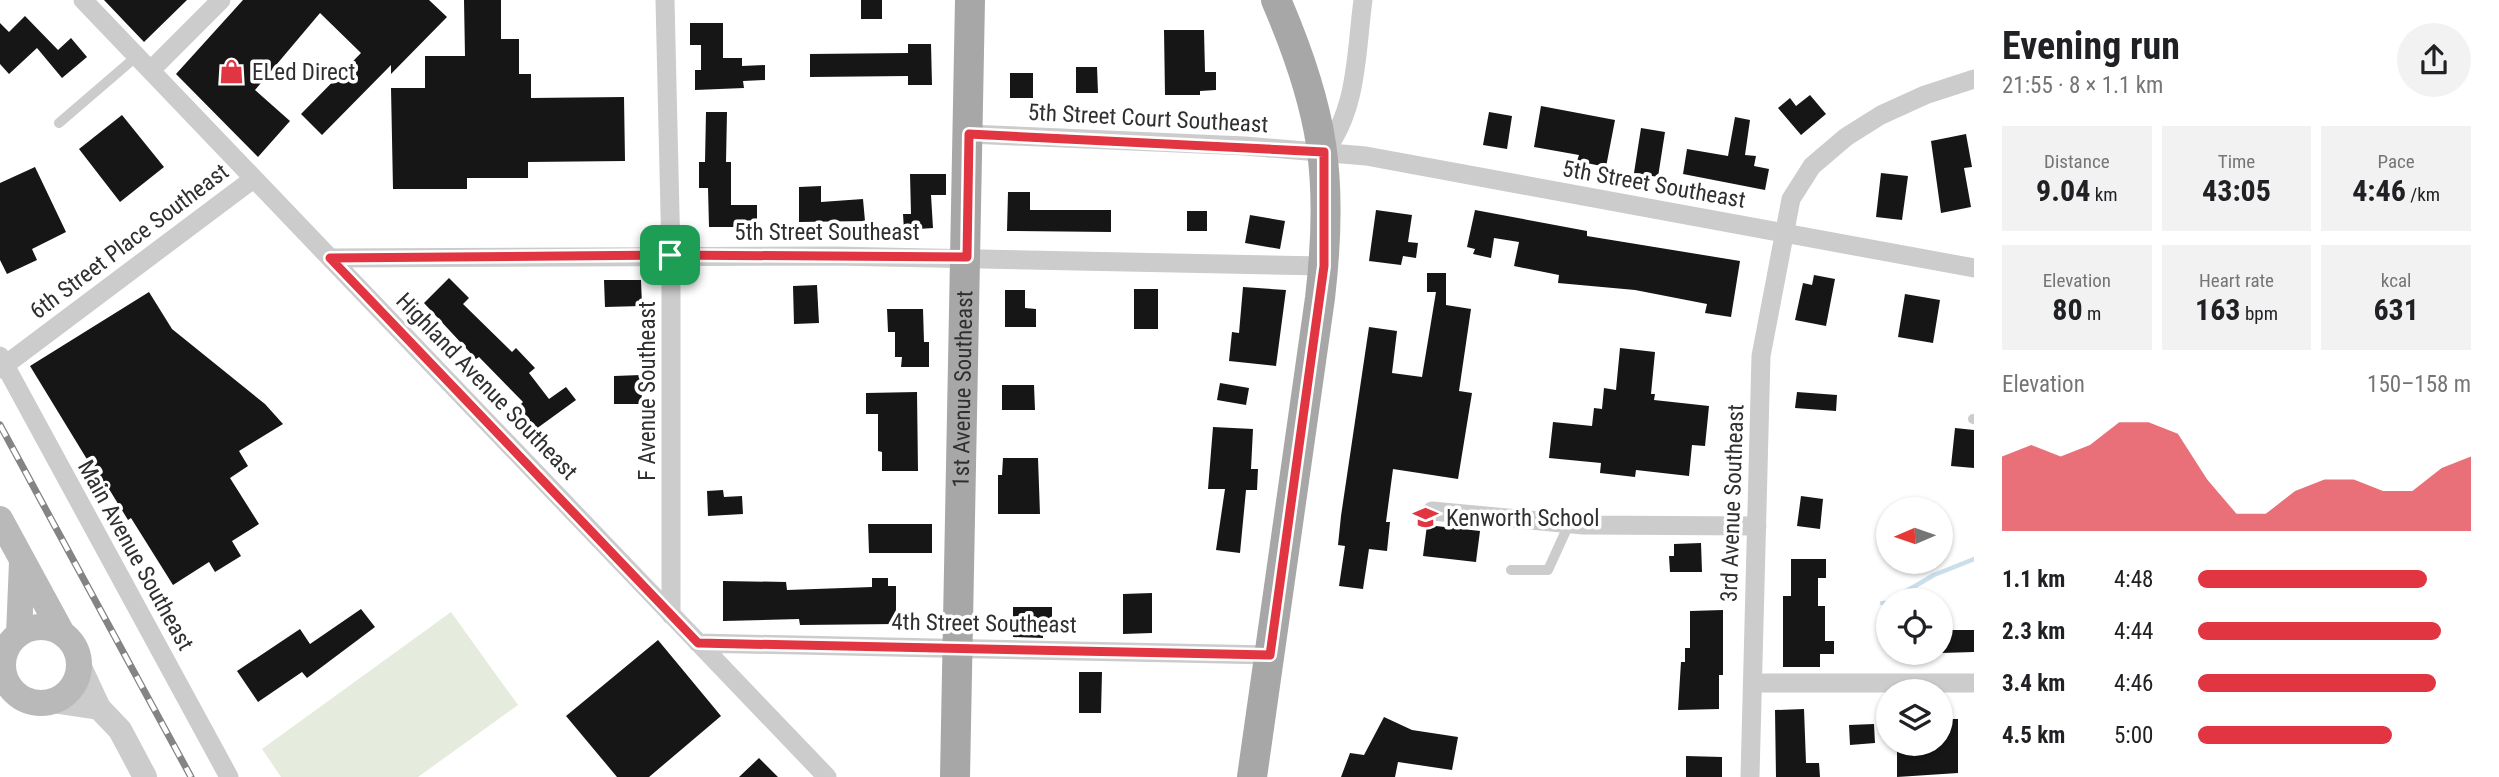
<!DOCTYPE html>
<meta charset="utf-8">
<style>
:root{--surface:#fff;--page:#f2f2f2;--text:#202124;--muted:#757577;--accent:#e13541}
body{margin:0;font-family:"Roboto Condensed",sans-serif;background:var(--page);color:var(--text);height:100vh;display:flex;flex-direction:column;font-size:26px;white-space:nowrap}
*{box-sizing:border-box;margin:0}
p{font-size:23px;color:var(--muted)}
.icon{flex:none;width:38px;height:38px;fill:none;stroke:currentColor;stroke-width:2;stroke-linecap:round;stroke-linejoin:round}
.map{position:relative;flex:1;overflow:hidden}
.sheet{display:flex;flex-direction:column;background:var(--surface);width:525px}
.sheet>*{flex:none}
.needle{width:46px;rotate:268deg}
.buttons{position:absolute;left:1876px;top:497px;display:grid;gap:14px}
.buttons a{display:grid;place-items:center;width:77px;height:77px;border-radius:50%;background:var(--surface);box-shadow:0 2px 5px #0004;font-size:35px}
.pin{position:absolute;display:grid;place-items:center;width:60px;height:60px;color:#fff;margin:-30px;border-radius:14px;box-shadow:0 4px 10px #0006}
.round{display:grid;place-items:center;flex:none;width:74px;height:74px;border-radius:37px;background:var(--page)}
.headline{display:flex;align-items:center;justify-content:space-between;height:119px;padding:0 28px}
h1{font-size:38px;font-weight:700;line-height:52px}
.stats{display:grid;grid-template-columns:repeat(3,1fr);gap:10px;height:119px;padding:7px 28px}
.stats div{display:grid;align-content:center;border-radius:0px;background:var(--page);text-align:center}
.stats b{font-size:30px;font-weight:700}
.stats small{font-size:19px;font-weight:400}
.stats p{font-size:19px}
.chart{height:196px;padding:14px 28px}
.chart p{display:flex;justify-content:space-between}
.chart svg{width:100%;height:126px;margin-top:7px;fill:var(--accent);opacity:.7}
ul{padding:0 28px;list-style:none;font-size:23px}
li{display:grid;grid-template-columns:112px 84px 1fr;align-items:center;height:52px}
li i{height:18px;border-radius:9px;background:var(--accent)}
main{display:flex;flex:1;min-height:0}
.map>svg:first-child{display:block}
.green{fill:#e5ecdd}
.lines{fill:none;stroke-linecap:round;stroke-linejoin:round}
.stream{stroke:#cadeeb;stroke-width:4.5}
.building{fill:#161616}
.service{stroke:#ccc;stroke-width:10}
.minor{stroke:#ccc;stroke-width:19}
.tertiary{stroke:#ccc;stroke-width:24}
.secondary{stroke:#b9b9b9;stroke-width:26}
.primary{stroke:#a7a7a7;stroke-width:30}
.rail-casing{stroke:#848484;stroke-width:7}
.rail{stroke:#fff;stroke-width:4.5;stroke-dasharray:13;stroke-linecap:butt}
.route-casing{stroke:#fff;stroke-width:14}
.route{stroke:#e13541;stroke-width:9}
.labels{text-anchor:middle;stroke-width:7;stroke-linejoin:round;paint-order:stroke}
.poi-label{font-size:23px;fill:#2f2f2f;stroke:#fff;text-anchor:start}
.street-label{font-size:23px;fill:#2f2f2f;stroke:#fff}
</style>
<main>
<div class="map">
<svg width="1974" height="777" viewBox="0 0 1974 777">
<rect width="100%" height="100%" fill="#fff"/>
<path class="green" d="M 451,612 L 518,705 L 418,777 L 281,777 L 262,749 Z"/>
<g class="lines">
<path class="stream" d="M 1891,600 L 1934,575 L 1974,559
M 1882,603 L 1888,603"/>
</g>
<path class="building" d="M 104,0 L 187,0 L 144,42 Z
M 243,0 L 429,0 L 447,17 L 391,74 L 391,65 L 322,135 L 301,114 L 361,53 L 320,13 L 255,90 L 290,121 L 258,157 L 176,74 Z
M 464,0 L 501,0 L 501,39 L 519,39 L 519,74 L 531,74 L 531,98 L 624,97 L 625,161 L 528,162 L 528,178 L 467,178 L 467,189 L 393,189 L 391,88 L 425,88 L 425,56 L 465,56 Z
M 861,0 L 882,0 L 882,19 L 861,19 Z
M 25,16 L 58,50 L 71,38 L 87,57 L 62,78 L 37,48 L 9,74 L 0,64 L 0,23 L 9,32 Z
M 690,23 L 723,23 L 723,58 L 742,58 L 742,66 L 765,65 L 765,80 L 743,81 L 744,88 L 695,90 L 695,70 L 701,70 L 701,45 L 690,45 Z
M 1164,30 L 1204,30 L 1205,72 L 1216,72 L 1216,90 L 1200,91 L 1200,95 L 1165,95 Z
M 908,44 L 931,44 L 932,85 L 908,85 L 908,76 L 810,77 L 810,54 L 908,53 Z
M 1076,67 L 1097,67 L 1098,93 L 1076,93 Z
M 1010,73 L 1033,73 L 1033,98 L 1010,98 Z
M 1810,95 L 1826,114 L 1801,135 L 1778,108 L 1790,98 L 1796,106 Z
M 1541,106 L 1615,120 L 1606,167 L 1577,161 L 1579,155 L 1534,147 Z
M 706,112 L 727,112 L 726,162 L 731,162 L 731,205 L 757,205 L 757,227 L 709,227 L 708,188 L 699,188 L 699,162 L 705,162 Z
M 1489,112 L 1512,116 L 1507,149 L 1483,145 Z
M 122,115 L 164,167 L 120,202 L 79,149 Z
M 1735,117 L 1750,120 L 1745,155 L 1756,156 L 1754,166 L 1769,169 L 1765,190 L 1683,174 L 1687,149 L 1728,156 Z
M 1641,128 L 1665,132 L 1658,177 L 1634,173 Z
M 1966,134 L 1972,167 L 1964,168 L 1971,207 L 1941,213 L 1931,141 Z
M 35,167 L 66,232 L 32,249 L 37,260 L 7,274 L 0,260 L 0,183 Z
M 1881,173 L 1908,176 L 1902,220 L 1876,217 Z
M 910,174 L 946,174 L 946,195 L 931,195 L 933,228 L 904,230 L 903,214 L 911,214 Z
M 821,186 L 821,202 L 863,199 L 865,221 L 799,222 L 799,187 Z
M 1008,192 L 1030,192 L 1030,210 L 1111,210 L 1111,232 L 1007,231 Z
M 1376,210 L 1412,215 L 1408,242 L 1418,243 L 1416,258 L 1403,256 L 1401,265 L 1369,261 Z
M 1475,210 L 1587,231 L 1587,236 L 1740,261 L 1731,317 L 1705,313 L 1707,304 L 1635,290 L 1558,283 L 1559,275 L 1514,266 L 1519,242 L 1494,238 L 1491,258 L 1473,254 L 1475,249 L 1467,247 Z
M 1187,211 L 1207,211 L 1207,231 L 1187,231 Z
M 1250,215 L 1285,221 L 1280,249 L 1245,243 Z
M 1427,273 L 1446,273 L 1446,305 L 1471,309 L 1459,391 L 1472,393 L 1458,479 L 1393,469 L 1386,522 L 1390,522 L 1387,551 L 1369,549 L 1363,589 L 1339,586 L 1345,546 L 1338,545 L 1341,516 L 1369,327 L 1397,331 L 1392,373 L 1422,377 L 1436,292 L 1427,292 Z
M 1814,275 L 1835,279 L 1826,326 L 1795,320 L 1803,283 L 1812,285 Z
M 449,278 L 469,298 L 463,304 L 512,352 L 516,348 L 535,368 L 529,373 L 549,399 L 566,387 L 576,400 L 536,429 L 519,406 L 523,402 L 479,357 L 476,359 L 424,303 Z
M 604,280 L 641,280 L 642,306 L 605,307 Z
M 817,285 L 819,323 L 794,324 L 793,286 Z
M 1243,287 L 1286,290 L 1276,366 L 1229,361 L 1232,332 L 1239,333 Z
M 1134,289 L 1158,289 L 1158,329 L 1134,329 Z
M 1005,290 L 1025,290 L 1025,308 L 1036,309 L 1036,327 L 1005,327 Z
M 149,292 L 172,329 L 265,404 L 283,424 L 239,451 L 248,466 L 230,478 L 259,524 L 232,541 L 241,556 L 215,572 L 209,562 L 173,585 L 131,518 L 128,520 L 109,489 L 100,494 L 95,484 L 99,479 L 30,366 Z
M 1905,294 L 1940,300 L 1933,343 L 1898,337 Z
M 887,309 L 923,309 L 924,342 L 929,342 L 929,367 L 901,367 L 902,357 L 895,357 L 895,332 L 888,332 Z
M 1620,348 L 1655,352 L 1651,394 L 1655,394 L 1654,400 L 1709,406 L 1705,446 L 1692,445 L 1689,476 L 1636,470 L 1635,477 L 1600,473 L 1601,463 L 1549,458 L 1553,422 L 1592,426 L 1594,408 L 1602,409 L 1604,388 L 1616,390 Z
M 641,375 L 642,404 L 614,404 L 614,376 Z
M 1220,383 L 1249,388 L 1246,405 L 1217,400 Z
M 1002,385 L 1034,385 L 1035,410 L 1002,410 Z
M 917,392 L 918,471 L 882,471 L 882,452 L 878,451 L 878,414 L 866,414 L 866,393 Z
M 1797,392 L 1837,395 L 1836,411 L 1795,408 Z
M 1213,427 L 1253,429 L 1251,469 L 1258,469 L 1257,490 L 1246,490 L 1240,553 L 1216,550 L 1225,489 L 1208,489 Z
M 1955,428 L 1974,430 L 1974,468 L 1951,466 Z
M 1003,458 L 1038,458 L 1040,514 L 998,514 L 998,475 L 1002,475 Z
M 723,490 L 724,497 L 742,496 L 743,514 L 708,516 L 707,491 Z
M 1801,496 L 1823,499 L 1820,529 L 1797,526 Z
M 868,524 L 932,524 L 932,553 L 869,553 Z
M 1427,525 L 1480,531 L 1476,562 L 1423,556 Z
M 1701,543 L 1702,572 L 1670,572 L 1669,556 L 1674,556 L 1674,544 Z
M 1791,559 L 1826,559 L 1826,578 L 1818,578 L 1818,606 L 1825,606 L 1825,641 L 1834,641 L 1834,654 L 1820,654 L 1820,667 L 1783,667 L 1783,596 L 1791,596 Z
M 872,578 L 888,578 L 888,586 L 896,586 L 896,624 L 800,625 L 799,619 L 723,621 L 723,581 L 786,582 L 787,590 L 872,587 Z
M 1152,593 L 1152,633 L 1123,634 L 1123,594 Z
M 1013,607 L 1052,607 L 1052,628 L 1043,628 L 1043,638 L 1013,637 Z
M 361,609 L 375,627 L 307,678 L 302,672 L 258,702 L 237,671 L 300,629 L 310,644 Z
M 1723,610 L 1723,675 L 1719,675 L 1719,709 L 1678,710 L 1681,662 L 1685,662 L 1685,648 L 1690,648 L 1690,611 Z
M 1941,630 L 1974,630 L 1974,652 L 1941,653 Z
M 658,640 L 721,716 L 649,777 L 617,777 L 566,716 Z
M 1079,672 L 1102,672 L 1101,713 L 1079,713 Z
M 1804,709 L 1806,763 L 1819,763 L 1820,777 L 1776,777 L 1775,710 Z
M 1384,717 L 1412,730 L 1458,737 L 1452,770 L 1398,762 L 1395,777 L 1341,777 L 1350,753 L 1364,755 Z
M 1941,719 L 1958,719 L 1958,773 L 1897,777 L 1897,744 L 1941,744 Z
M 1874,724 L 1875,743 L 1850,745 L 1849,725 Z
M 1686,756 L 1722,757 L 1722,777 L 1686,777 Z
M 759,758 L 778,777 L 739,777 Z"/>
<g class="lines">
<path class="service" d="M 59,123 L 137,56
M 1973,419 L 1974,419
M 1511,570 L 1548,570 L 1569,524"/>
<path class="minor" d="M 83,0 L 827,777
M 665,0 L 671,255 L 671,615
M 151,70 L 221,0
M 969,134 L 1245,146 L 1366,156 L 1974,268
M 1324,152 C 1358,110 1356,51 1363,0
M 330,258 L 834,256 L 1324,266
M 0,356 L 229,777
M 0,369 L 253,179
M 1432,511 L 1583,525 L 1757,526
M 698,643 L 1270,655
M 1753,683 L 1974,683
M 1750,777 L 1761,356 L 1791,199 L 1812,166 L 1846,137 L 1881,115 L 1925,95 L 1974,79"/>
<path class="tertiary" d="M 79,665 L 99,708 L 120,730 L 145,777
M 52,701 L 99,708"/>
<path class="secondary" d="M 0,519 L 62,633
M3 665a38 38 0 1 1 76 0a38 38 0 1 1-76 0Z
M 19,634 L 22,562"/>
<g class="primary">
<path id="s1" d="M 955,777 L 970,0"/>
<path d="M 1252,777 L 1320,298 C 1334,178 1324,111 1276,0"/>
</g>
<defs>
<path id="rail" d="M 0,425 L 191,777"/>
</defs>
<use href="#rail" class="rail-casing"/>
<use href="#rail" class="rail"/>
</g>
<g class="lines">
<defs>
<path id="route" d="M 969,134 L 1324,152 L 1324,266 L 1270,655 L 698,643 L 330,258 L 670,255 L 967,257 Z"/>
</defs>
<use href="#route" class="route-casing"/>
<use href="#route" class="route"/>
</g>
<defs>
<symbol id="shop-bare" viewBox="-9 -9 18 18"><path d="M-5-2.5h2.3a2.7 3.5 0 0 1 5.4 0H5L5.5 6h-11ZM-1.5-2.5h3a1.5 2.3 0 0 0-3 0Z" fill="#e13541" stroke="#fff" stroke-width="2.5" paint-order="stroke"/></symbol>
<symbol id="school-bare" viewBox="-9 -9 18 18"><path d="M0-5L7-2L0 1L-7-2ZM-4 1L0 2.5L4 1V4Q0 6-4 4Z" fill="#e13541" stroke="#fff" stroke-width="2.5" paint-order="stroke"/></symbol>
</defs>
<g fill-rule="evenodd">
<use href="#shop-bare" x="214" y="54" width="35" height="35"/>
<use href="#school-bare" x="1408" y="500" width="35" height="35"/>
</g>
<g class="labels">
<g class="poi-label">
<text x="252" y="80">ELed Direct</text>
<text x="1446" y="526">Kenworth School</text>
</g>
<g class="street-label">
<text transform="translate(1148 118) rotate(3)" y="8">5th Street Court Southeast</text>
<text transform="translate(1654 184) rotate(10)" y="8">5th Street Southeast</text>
<text x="827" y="240">5th Street Southeast</text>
<text transform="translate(129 241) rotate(-37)" y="8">6th Street Place Southeast</text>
<text transform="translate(487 386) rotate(46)" y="8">Highland Avenue Southeast</text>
<text dy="8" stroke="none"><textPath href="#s1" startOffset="388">1st Avenue Southeast</textPath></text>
<text transform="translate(647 391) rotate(-90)" y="8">F Avenue Southeast</text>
<text transform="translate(1732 503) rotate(-88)" y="8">3rd Avenue Southeast</text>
<text transform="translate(136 555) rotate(61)" y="8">Main Avenue Southeast</text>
<text transform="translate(984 623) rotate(1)" y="8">4th Street Southeast</text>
</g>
</g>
</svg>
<div class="buttons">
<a><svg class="needle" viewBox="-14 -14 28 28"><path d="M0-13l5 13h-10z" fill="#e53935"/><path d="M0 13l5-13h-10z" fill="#757577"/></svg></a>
<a><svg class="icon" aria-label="locate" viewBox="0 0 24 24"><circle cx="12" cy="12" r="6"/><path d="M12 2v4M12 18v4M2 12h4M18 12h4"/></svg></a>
<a><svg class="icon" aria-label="layers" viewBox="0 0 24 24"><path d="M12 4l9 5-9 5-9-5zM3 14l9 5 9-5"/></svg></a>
</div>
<div class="pin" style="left:670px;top:255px;background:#1e9e55"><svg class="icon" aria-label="arrive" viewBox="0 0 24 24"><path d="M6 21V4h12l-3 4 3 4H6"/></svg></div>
</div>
<section class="sheet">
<div class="headline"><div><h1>Evening run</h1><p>21:55 · 8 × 1.1 km</p></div><a class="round"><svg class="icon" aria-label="share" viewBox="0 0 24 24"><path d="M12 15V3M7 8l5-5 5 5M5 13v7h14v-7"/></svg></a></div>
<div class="stats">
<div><p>Distance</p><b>9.04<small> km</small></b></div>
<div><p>Time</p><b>43:05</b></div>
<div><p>Pace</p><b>4:46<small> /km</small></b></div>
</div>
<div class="stats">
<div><p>Elevation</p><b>80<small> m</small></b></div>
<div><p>Heart rate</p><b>163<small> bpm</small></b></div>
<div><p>kcal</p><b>631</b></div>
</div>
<div class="chart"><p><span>Elevation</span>150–158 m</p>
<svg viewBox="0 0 160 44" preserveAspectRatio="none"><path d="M0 44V18L10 14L20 18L30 14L40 6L50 6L60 10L70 26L80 38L90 38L100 30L110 26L120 26L130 30L140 30L150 22L160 18V44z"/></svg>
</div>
<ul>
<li><b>1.1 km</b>4:48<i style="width:84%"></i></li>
<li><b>2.3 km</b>4:44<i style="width:89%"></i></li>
<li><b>3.4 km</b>4:46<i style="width:87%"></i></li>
<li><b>4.5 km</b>5:00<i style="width:71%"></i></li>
</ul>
</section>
</main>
